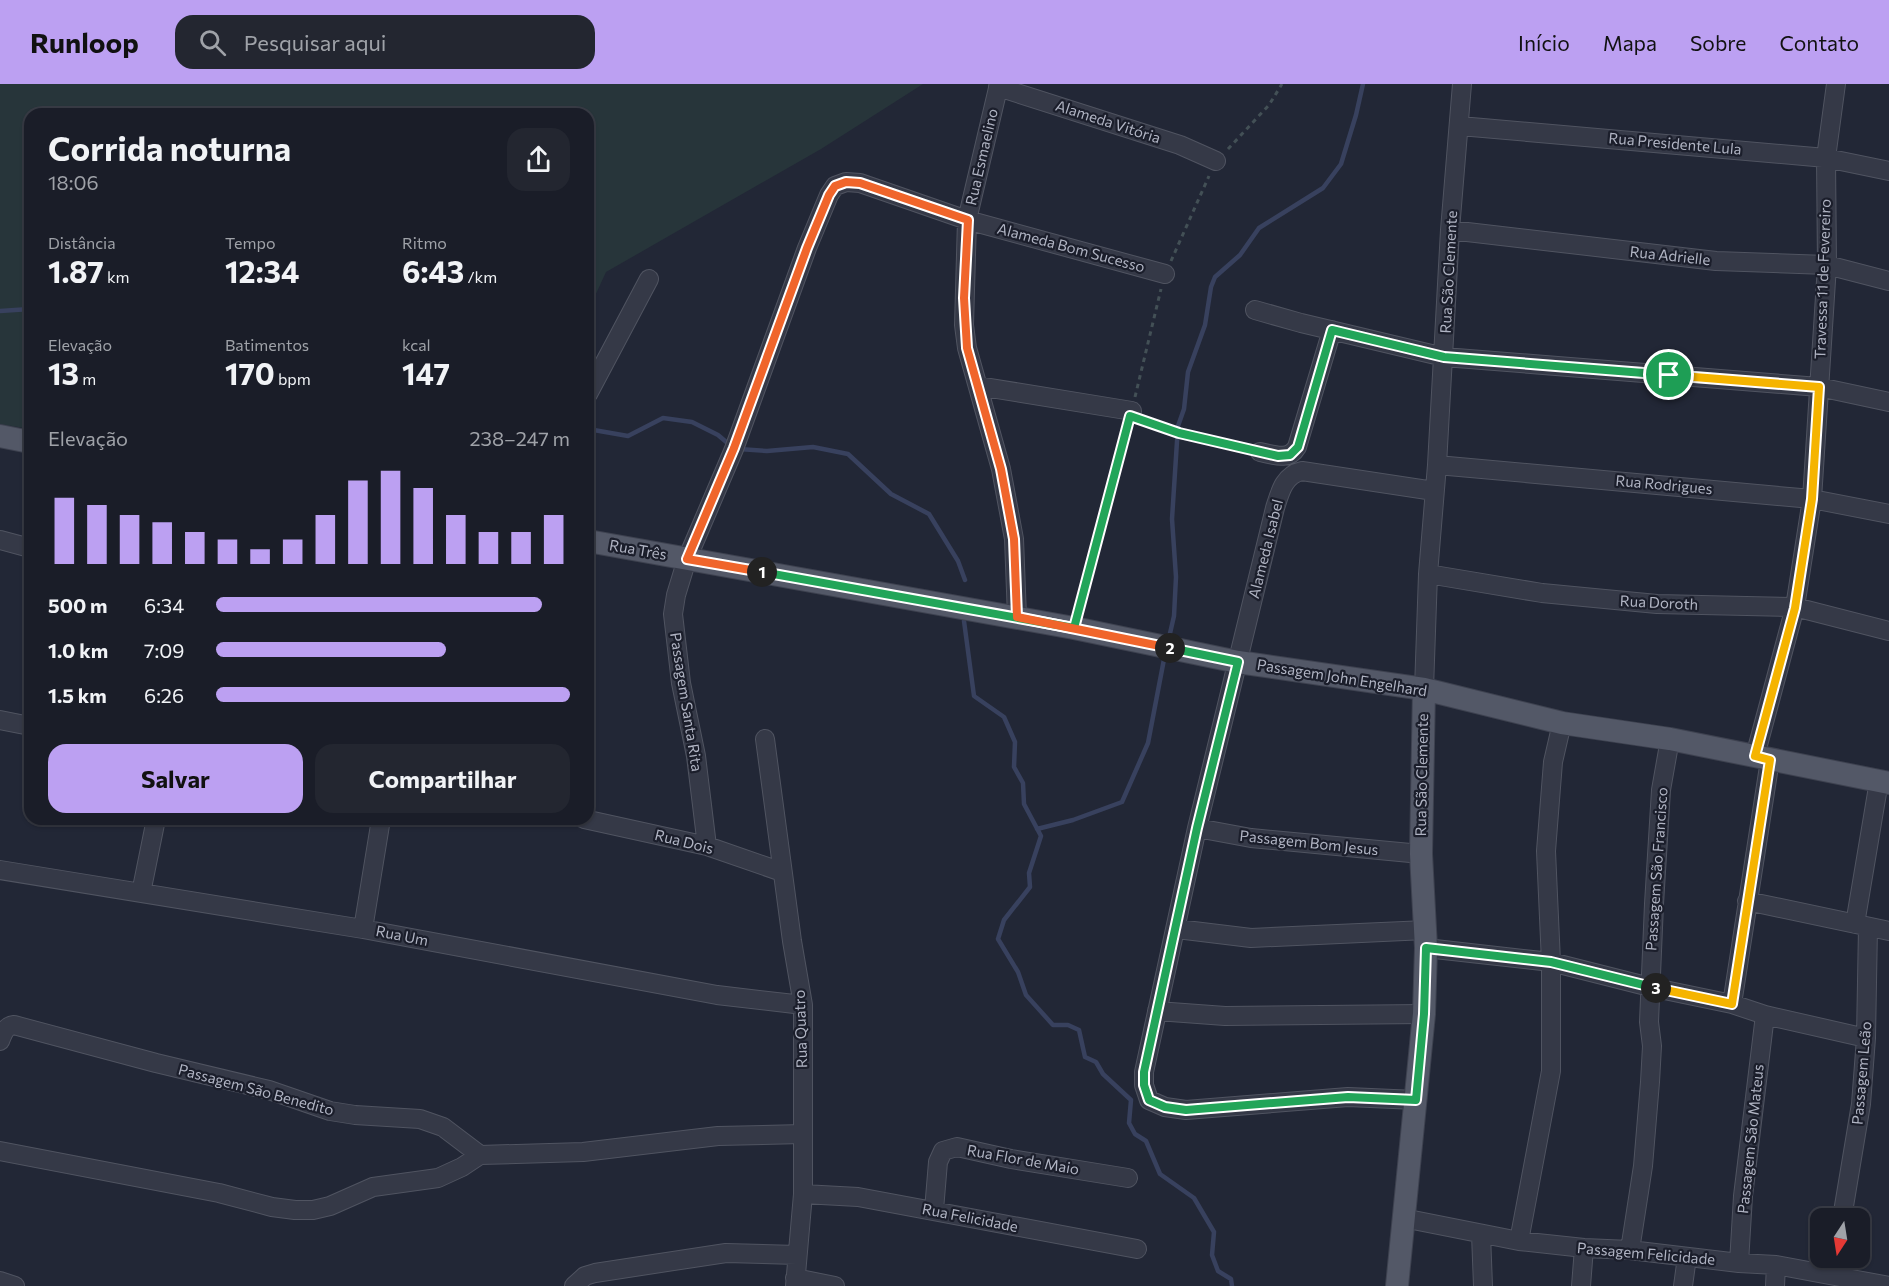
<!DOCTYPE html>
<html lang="pt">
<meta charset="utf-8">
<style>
:root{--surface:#1a1d28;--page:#232630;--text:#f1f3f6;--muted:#9fa2a8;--line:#383b45;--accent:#bca0f2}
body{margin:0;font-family:Commissioner,sans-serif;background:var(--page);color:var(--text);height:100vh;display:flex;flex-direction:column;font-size:22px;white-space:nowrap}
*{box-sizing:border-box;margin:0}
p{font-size:20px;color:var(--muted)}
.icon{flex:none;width:33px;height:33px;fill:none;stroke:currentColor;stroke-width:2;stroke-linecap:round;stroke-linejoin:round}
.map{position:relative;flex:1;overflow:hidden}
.sheet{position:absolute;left:24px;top:24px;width:570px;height:717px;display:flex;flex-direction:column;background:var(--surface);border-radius:18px;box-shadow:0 2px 4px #0004,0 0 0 2px var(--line)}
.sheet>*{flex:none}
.needle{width:39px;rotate:192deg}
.buttons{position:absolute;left:1810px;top:1124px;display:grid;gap:12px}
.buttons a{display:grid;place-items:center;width:60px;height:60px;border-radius:12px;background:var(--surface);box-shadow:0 2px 4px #0004,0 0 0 2px var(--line);font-size:30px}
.pin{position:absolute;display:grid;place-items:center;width:51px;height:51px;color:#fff;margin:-26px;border:3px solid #fff;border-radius:50%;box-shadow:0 2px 6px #0007}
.km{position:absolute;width:30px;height:30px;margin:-15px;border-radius:50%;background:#222;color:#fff;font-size:16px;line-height:30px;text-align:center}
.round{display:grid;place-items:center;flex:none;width:63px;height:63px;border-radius:18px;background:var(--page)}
.overview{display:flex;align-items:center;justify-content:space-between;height:102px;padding:0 24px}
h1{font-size:33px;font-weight:700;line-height:45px}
.figures{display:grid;grid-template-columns:repeat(3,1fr);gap:9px;height:102px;padding:6px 24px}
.figures div{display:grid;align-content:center}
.figures b{font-size:30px;font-weight:700}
.figures small{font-size:16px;font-weight:400}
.figures p{font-size:16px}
.chart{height:168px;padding:12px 24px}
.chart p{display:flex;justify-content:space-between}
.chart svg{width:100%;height:108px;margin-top:6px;stroke:var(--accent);stroke-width:6}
.action{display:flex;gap:12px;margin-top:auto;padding:12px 24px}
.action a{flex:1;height:69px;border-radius:18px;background:var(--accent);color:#111;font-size:24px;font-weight:700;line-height:69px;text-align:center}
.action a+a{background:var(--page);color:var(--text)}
ul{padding:0 24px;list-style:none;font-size:20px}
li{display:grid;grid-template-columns:96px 72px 1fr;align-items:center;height:45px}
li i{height:15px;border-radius:8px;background:var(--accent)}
header{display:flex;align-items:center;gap:36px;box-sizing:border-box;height:84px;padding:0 30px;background:var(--accent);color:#111}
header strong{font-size:28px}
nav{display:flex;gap:33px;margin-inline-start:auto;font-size:21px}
.search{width:420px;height:54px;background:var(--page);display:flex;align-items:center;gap:15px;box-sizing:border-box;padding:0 21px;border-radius:18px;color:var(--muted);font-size:22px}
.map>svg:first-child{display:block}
.green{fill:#27353a}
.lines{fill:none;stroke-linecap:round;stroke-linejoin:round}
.stream{stroke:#38415e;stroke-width:4.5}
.minor-casing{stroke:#505461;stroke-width:20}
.major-casing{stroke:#3e4250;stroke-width:24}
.path{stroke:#435056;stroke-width:3;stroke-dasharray:4.5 4.5;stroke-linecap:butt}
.minor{stroke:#353947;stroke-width:18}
.major{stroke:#535867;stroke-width:22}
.split-1-casing{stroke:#fff;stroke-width:12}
.split-2-casing{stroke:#fff;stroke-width:12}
.split-3-casing{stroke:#fff;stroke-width:12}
.split-4-casing{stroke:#fff;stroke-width:12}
.split-1{stroke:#22a559;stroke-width:8}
.split-2{stroke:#f0652b;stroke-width:8}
.split-3{stroke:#22a559;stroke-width:8}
.split-4{stroke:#f5b400;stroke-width:8}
.labels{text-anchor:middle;stroke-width:4.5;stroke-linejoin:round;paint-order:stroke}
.street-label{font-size:15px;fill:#b0b4c3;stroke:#1b1e2b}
</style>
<header>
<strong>Runloop</strong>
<div class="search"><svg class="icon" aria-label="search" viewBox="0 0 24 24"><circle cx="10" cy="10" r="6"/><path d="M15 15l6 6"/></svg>Pesquisar aqui</div>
<nav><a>Início</a><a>Mapa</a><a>Sobre</a><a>Contato</a></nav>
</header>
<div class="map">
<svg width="1889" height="1202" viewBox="0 0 1889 1202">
<rect width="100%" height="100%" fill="#222736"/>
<path class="green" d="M 0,0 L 923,0 L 821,65 L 606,188 L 588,227 L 588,30 L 30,30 L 30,345 L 0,340 Z"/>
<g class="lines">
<path class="stream" d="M 0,227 L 30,225
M 588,345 L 628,352 L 663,334 L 692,338 L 718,351 L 731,362
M 739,365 L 767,367 L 813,363 L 848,370 L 891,410 L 929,430 L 958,477 L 965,496
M 964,537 L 974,612 L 1004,633 L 1015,658 L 1014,683 L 1023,699 L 1024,720 L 1041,752 L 1029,789 L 1030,803 L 1004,836 L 998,855 L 1018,888 L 1026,911 L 1053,941 L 1068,941 L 1079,946 L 1085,973 L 1096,978 L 1103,990 L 1131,1016 L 1129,1039 L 1135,1050 L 1146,1057 L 1160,1090 L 1194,1114 L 1214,1148 L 1212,1171 L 1218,1187 L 1231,1195 L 1232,1202
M 1168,558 L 1174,532 L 1176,493 L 1172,435 L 1178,342 L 1184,325 L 1188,288 L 1205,241 L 1211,203 L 1215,193 L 1240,171 L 1259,144 L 1323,104 L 1341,80 L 1356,31 L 1363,0
M 1037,745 L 1073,736 L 1122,718 L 1148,659 L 1165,570"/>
<defs>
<path id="minor" d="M 999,0 L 967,136 L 964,241 L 967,264 L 1001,385 L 1014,455 L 1017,533
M 998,3 L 1180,61 L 1216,77
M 1460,42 L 1826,74 L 1889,87
M 1450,146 L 1716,177 L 1827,181 L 1889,197
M 1255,226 L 1301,239 L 1444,273 L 1819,303 L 1889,318
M 978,302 L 1132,327
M 588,310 L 649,195
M 1260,368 C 1274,371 1289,377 1297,363 L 1332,246
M 1437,381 L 1812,415 L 1889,430
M 0,456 L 30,464
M 1428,490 L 1542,509 L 1657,520 L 1795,523 L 1889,547
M 1424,605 L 1428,490 L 1437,381 L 1450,146 L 1462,0
M 0,636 L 30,642
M 765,655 L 792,857 L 803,921 L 803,1110 L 795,1202
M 1755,672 L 1795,523 L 1812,415 L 1827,181 L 1826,74 L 1836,0
M 584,735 L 707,762 L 782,788
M 1197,744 L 1251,754 L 1421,770
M 707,762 L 696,672 L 681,599 L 673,530 L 676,511 L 687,475 L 734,365 L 807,164 L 829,111 L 835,102 L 846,98 L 860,99 L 967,136 L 1165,190
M 0,786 L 363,845 L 717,911 L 803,921
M 141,809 L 156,735
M 1747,817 L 1889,847
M 1855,840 L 1879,697
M 363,845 L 381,735
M 1177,845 L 1251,854 L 1426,846
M 1426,864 L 1551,878 L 1650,903 L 1732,920 L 1765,931 L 1866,954
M 1732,920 L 1770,676
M 1157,927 L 1225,932 L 1424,930
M 0,957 C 3,950 5,942 14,941 L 156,979 L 269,1006 L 330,1027 L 355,1031 L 420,1035 L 443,1043 L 480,1071 L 583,1068 L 718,1052 L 803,1050
M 1416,1016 L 1348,1013 L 1186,1026 L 1165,1023 L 1149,1016 L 1144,1001 L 1144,988 L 1197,744 L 1275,424 C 1280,408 1284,391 1302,387 L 1434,407
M 0,1067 L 219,1109 L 272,1123 L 295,1126 L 313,1126 L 330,1122 L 373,1103 L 438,1094 L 462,1083 L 480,1071
M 803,1110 L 858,1113 L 1137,1165
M 934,1126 L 938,1078 L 943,1067 L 957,1063 L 1011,1075 L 1128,1094
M 1403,1134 L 1519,1157 L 1584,1164 L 1630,1166 L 1739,1179 L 1776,1181 L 1889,1202
M 1842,1134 L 1861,1020 L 1866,954 L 1868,843
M 1481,1150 L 1483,1202
M 1519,1157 L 1551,987 L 1551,878 L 1546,767 L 1553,678 L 1562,639
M 1630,1166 L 1643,1082 L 1650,998 L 1652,962 L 1649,938 L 1654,820 L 1661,706 L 1670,655
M 1739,1179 L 1743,1112 L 1765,931
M 1837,1192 L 1839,1173
M 795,1194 L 835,1202
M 0,1197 L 15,1202
M 574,1202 L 585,1192 L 595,1189 L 726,1169 L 797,1171
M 1581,1202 L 1584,1164
M 1683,1202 L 1687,1173
M 1775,1202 L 1776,1181"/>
<path id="major" d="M 0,352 L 30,358
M 588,457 L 1074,544 L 1238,578 L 1424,605 L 1562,639 L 1670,655 L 1889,699
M 1397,1202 L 1424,930 L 1426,864 L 1421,770 L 1424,605"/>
</defs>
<use href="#minor" class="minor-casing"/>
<use href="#major" class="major-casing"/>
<path class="path" d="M 1228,65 L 1269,21 L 1282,0
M 1171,177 L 1209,92
M 1135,313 L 1161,205
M 1143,336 L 1179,349 L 1244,364
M 1079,527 L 1128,342"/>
<use href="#minor" class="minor"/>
<use href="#major" class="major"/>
</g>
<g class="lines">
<defs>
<path id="split-1" d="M 762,488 L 1074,544 L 1130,332 L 1179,349 L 1278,372 L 1290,371 L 1298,363 L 1332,246 L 1444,273 L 1669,291"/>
<path id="split-2" d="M 762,488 L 687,475 L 734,364 L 807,164 L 829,111 L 835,102 L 846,98 L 860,99 L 968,136 L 964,214 L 967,264 L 1001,385 L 1014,455 L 1017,533 L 1170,564"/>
<path id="split-3" d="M 1170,564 L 1238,578 L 1197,744 L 1144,988 L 1144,1001 L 1149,1016 L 1165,1023 L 1186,1026 L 1348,1013 L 1416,1016 L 1424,930 L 1426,864 L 1551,878 L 1656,904"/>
<path id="split-4" d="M 1656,904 L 1732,920 L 1770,676 L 1755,672 L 1795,524 L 1812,415 L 1819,303 L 1669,291"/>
</defs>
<use href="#split-1" class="split-1-casing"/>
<use href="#split-2" class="split-2-casing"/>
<use href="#split-3" class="split-3-casing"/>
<use href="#split-4" class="split-4-casing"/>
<use href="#split-1" class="split-1"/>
<use href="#split-2" class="split-2"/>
<use href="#split-3" class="split-3"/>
<use href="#split-4" class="split-4"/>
</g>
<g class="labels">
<g class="street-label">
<text transform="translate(1108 38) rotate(18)" y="5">Alameda Vitória</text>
<text transform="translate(1675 60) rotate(5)" y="5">Rua Presidente Lula</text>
<text transform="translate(982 73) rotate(-77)" y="5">Rua Esmaelino</text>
<text transform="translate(1071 164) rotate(15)" y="5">Alameda Bom Sucesso</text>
<text transform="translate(1670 172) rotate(6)" y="5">Rua Adrielle</text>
<text transform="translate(1449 188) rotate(-87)" y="5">Rua São Clemente</text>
<text transform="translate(1823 195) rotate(-88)" y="5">Travessa 11 de Fevereiro</text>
<text transform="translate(1664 401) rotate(5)" y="5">Rua Rodrigues</text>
<text transform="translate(1266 465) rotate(-76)" y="5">Alameda Isabel</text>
<text transform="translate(638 466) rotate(10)" y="5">Rua Três</text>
<text transform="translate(1659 519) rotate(3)" y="5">Rua Doroth</text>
<text transform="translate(1342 594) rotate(9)" y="5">Passagem John Engelhard</text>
<text transform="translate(686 618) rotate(81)" y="5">Passagem Santa Rita</text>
<text transform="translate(1422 691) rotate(-89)" y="5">Rua São Clemente</text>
<text transform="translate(684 758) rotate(14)" y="5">Rua Dois</text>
<text transform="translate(1309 759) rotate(6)" y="5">Passagem Bom Jesus</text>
<text transform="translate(1657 785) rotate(-86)" y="5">Passagem São Francisco</text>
<text transform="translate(402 852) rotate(11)" y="5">Rua Um</text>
<text transform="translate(801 945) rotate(-92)" y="5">Rua Quatro</text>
<text transform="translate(1862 989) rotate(-85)" y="5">Passagem Leão</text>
<text transform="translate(256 1006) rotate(15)" y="5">Passagem São Benedito</text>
<text transform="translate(1751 1055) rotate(-84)" y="5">Passagem São Mateus</text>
<text transform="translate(1023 1076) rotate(10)" y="5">Rua Flor de Maio</text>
<text transform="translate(970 1134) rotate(11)" y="5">Rua Felicidade</text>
<text transform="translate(1646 1170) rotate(5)" y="5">Passagem Felicidade</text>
</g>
</g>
</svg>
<div class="buttons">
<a><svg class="needle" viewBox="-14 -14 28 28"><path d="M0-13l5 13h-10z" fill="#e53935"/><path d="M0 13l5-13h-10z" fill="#9fa2a8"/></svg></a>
</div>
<div class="pin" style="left:1669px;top:291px;background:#1e9e55"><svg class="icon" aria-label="arrive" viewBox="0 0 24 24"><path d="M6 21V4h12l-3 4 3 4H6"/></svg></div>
<b class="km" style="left:762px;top:488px">1</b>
<b class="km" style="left:1170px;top:564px">2</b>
<b class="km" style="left:1656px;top:904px">3</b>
<section class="sheet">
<div class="overview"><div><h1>Corrida noturna</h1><p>18:06</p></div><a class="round"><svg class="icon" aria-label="share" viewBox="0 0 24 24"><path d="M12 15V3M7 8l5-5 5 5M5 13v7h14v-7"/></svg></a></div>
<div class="figures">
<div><p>Distância</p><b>1.87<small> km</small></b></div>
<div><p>Tempo</p><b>12:34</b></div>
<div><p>Ritmo</p><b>6:43<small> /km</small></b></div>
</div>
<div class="figures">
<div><p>Elevação</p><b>13<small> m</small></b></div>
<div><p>Batimentos</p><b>170<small> bpm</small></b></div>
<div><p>kcal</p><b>147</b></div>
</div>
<div class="chart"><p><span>Elevação</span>238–247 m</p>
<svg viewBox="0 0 160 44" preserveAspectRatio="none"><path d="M5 44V17M15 44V20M25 44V24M35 44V27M45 44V31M55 44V34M65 44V38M75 44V34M85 44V24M95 44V10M105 44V6M115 44V13M125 44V24M135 44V31M145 44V31M155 44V24"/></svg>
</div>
<ul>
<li><b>500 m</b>6:34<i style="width:92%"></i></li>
<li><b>1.0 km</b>7:09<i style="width:65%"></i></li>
<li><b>1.5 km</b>6:26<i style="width:100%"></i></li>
</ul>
<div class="action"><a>Salvar</a><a>Compartilhar</a></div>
</section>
</div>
